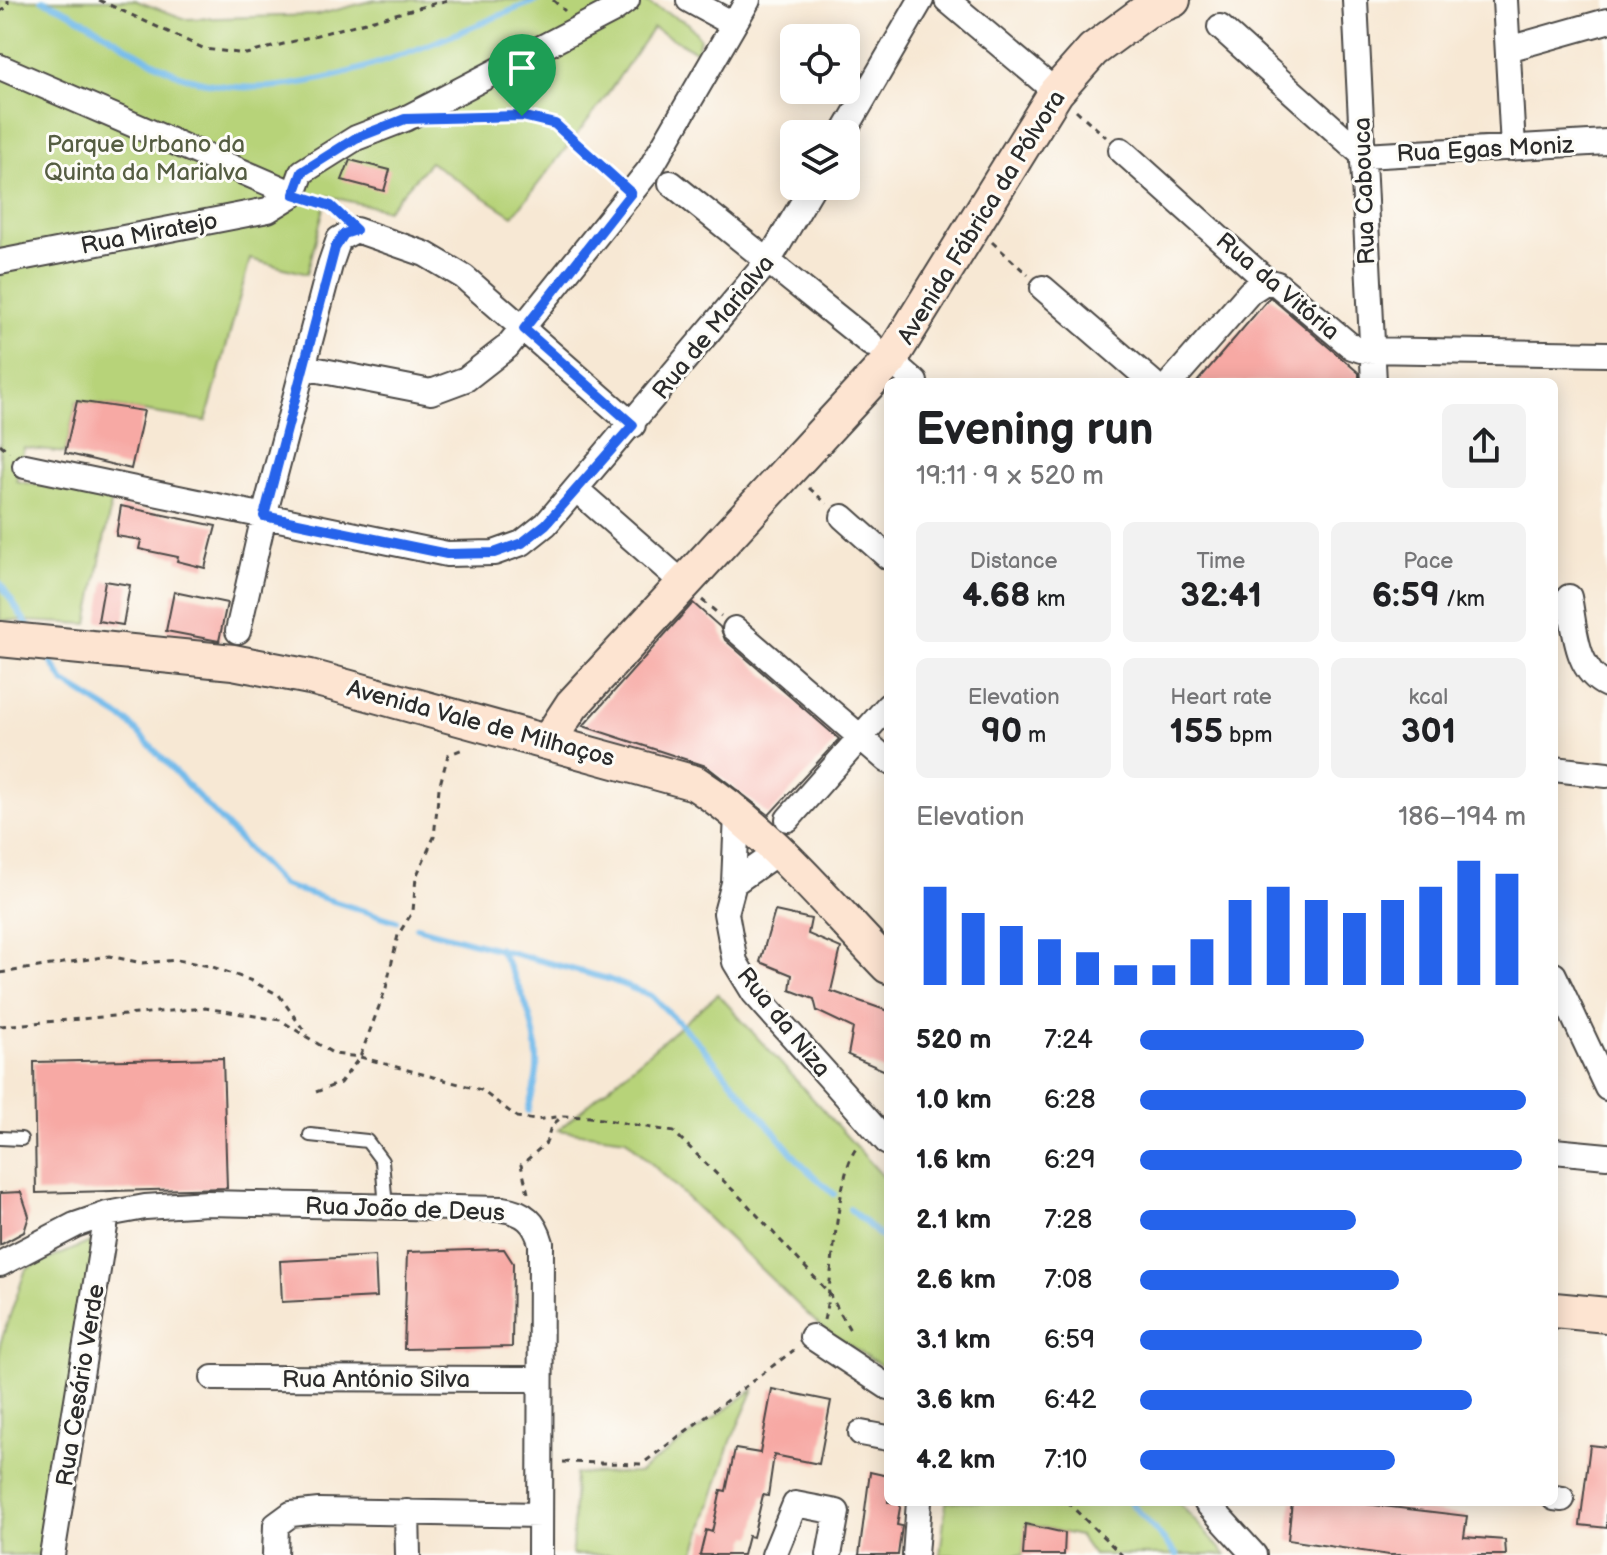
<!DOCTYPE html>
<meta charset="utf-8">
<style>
:root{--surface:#fff;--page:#f2f2f2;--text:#202124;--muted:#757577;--accent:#2563eb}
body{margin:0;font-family:"Balsamiq Sans",sans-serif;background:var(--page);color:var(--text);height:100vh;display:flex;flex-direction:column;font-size:30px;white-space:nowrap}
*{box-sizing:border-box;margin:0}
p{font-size:26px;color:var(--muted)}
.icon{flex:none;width:44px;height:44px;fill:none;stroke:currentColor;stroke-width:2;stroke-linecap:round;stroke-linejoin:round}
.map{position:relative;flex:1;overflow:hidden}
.panel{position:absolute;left:884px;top:378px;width:674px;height:1128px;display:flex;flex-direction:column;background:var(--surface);border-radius:12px;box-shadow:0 4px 20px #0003}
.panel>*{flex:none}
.fabs{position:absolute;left:780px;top:24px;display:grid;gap:16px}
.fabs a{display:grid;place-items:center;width:80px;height:80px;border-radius:12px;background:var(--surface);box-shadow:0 4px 20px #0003;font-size:40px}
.pin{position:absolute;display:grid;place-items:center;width:68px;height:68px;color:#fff;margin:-82px -34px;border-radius:50% 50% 50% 0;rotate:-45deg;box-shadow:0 0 8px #0007}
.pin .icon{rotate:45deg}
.round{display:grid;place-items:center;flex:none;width:84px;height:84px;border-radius:12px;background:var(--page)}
.head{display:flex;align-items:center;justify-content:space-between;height:136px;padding:0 32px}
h1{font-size:44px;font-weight:700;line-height:60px}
.stats{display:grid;grid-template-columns:repeat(3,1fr);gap:12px;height:136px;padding:8px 32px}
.stats div{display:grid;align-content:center;border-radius:12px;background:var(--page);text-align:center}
.stats b{font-size:34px;font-weight:700}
.stats small{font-size:22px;font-weight:400}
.stats p{font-size:22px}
.chart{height:224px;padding:16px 32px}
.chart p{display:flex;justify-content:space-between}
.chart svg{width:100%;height:144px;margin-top:8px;stroke:var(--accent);stroke-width:6}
ul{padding:0 32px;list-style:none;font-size:26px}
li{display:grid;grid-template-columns:128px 96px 1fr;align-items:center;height:60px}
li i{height:20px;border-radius:10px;background:var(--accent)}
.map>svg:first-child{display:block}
.green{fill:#b7d379;stroke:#717f52;stroke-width:2}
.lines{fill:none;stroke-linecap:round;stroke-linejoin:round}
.stream{stroke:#73bbeb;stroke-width:6}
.building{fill:#f7a9a4}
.lane-casing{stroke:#4a4744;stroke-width:16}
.street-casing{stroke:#4a4744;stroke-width:28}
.secondary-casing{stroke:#4a4744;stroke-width:38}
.path{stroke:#4a4744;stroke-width:3;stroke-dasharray:6 6;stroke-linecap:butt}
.lane{stroke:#fff;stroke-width:12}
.street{stroke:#fff;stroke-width:24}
.secondary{stroke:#fde4d1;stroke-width:34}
.route-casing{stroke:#fff;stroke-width:16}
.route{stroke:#2563eb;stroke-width:10}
.labels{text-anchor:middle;stroke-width:6;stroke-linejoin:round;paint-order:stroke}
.park-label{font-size:24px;fill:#555d42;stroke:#fdfcf7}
.street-label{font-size:24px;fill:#2b2b2b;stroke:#fdfcf7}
</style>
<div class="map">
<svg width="1607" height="1555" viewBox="0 0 1607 1555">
<rect width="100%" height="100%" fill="#fdfcf7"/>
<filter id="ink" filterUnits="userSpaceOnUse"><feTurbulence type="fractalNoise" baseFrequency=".0125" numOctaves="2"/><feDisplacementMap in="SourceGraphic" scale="16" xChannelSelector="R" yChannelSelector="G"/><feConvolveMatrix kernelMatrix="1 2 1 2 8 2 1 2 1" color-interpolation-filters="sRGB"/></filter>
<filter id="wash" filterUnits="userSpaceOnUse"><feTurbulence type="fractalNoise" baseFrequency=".006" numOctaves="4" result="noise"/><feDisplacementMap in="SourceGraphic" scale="32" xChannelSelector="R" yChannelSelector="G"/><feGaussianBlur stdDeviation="1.8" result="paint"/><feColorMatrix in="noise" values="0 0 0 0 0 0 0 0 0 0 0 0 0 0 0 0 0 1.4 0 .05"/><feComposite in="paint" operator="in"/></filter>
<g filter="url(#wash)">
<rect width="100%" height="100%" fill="#f7e8d4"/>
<path class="green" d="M 0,0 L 134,0 L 186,19 L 317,15 L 375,0 L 641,0 L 688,23 L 700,38 L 697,52 L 653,28 L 599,106 L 513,216 L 430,162 L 387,210 L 327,196 L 307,274 L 250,259 L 206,421 L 77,401 L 65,453 L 24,448 L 16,481 L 112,499 L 88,624 L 0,620 Z
M 718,994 L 888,1182 L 888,1370 L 820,1326 L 626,1139 L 558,1130 Z
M 107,1235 L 47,1555 L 0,1555 L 0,1344 L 26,1269 Z
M 754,1389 L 731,1441 L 694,1555 L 572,1555 L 575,1474 L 638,1473 Z
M 946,1502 L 1178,1502 L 1226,1555 L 1093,1555 L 1079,1536 L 1026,1524 L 1023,1555 L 940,1555 Z"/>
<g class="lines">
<path class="stream" d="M 42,0 C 88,18 127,50 171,71 C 281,123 434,40 538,0
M 0,583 L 28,626
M 50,660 L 64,682 L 128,722 L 282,885 L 396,921
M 416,927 L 608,979 L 652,996 L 700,1044 L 804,1167 L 834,1194
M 498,948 C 519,981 539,1028 537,1068 C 537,1082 531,1097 528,1111
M 850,1209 L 888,1243
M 1130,1502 L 1177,1555"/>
</g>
<g id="blocks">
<path class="building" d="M 350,160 L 390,170 L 384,191 L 342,180 Z
M 1270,297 L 1359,373 L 1359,382 L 1197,382 Z
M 77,401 L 144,411 L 131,469 L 65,453 Z
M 121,506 L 216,526 L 205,568 L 177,561 L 178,557 L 139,549 L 141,540 L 116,536 Z
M 105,581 L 130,585 L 123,625 L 98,621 Z
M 174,592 L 227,603 L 219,641 L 166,631 Z
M 693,603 L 720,627 L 725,640 L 839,739 L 769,815 L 706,766 L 583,726 Z
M 775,911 L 811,919 L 808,934 L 841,948 L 831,991 L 888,1011 L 888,1072 L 848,1055 L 853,1028 L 817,1011 L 814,999 L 790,990 L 792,975 L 760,962 Z
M 223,1058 L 227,1188 L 36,1193 L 34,1062 Z
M 21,1192 L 29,1216 L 24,1232 L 0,1245 L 0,1193 Z
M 504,1249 L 513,1263 L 512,1347 L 404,1349 L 407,1252 Z
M 375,1256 L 377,1297 L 282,1302 L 280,1261 Z
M 772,1389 L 831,1401 L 819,1464 L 774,1455 L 768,1496 L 763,1495 L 753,1537 L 748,1536 L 743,1555 L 700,1555 L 706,1530 L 712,1532 L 721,1490 L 726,1491 L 735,1449 L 760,1453 Z
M 1590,1445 L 1607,1447 L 1607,1528 L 1580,1525 Z
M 870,1472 L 888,1476 L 888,1502 L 901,1502 L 897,1525 L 902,1526 L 898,1555 L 859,1555 Z
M 1292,1502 L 1349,1502 L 1467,1516 L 1464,1537 L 1505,1540 L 1506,1555 L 1389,1555 L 1288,1540 Z
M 1025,1524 L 1065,1533 L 1064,1555 L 1023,1555 Z"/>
</g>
</g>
<g filter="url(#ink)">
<use href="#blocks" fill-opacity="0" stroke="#4a4744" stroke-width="2"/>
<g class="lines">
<defs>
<path id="lane" d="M 310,1135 L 367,1141 L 382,1161 L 386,1207
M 0,1138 L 21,1139"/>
<path id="street" d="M 689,0 L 733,24
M 947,0 L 1056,92
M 1355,0 L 1374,382
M 1505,0 L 1513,148
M 1220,27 L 1364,156 L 1607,142
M 1508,49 L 1607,21
M 0,67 L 294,194
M 843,134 L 921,0
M 1121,150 L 1267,281 L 1277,284 L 1352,347 L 1361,350 L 1607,354
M 671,183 L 871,344
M 294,194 L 302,172 L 356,138 L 405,119 L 612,11 L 627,0
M 0,262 L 268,210 L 294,194
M 1043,288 L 1152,382
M 890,360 L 915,382
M 303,367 L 431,392 L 466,379 L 507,347 L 650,169 L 748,0
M 1171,382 L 1250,292 L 1267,281
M 25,466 L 447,554 L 494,553 L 522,543 L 546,524 L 769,260 L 813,186
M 577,490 L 684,584
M 843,517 L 888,557
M 1569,597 C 1575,627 1575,671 1607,685
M 735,629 L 888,761
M 238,631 L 264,516 L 330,265 L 339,239 L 356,230 L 425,254 L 464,277 L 633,425
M 1554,769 L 1607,775
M 737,814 L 734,883 L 726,913 L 735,962 L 754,993 L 888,1143
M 788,819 L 888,706
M 734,883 L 778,852
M 1554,975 L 1607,1088
M 1554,1151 L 1607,1156
M 0,1264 L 75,1225 L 107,1214 L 145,1207 L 207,1203 L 502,1209 C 525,1212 535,1222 541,1243 L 540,1555
M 812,1337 L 888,1387
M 213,1378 L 539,1379
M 861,1433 L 888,1438
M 1554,1498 L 1562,1499
M 1206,1502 L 1254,1555
M 407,1512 L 408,1555
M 52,1555 L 107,1214
M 275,1555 L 276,1525 L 291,1514 L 319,1511 L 540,1515
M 774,1555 L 795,1504 L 837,1512 L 829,1555
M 915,1555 L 919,1502"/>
<path id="secondary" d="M 0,639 L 233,662 L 310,677 L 695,783 C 769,831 827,903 888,966
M 549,740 L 572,705 L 890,360 L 1056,92 L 1093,50 L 1146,11 L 1173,0
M 1554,1310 L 1607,1315"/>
</defs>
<use href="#lane" class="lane-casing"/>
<use href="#street" class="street-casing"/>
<use href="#secondary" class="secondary-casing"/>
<path class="path" d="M 99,0 L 205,49 L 246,54 L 448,0
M 553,0 L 565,11
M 0,11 L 8,7 L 8,0
M 1076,110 L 1106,137
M 453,119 L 522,116 L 555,124 L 614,179
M 313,200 L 331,206 L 341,215
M 992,242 L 1028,275
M 0,444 L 9,452
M 809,488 L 827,504
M 702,600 L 721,616
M 0,973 L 109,956 L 142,963 L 177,960 L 210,966 L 252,981 L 279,995 L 307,1035
M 0,1026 L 205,1008 L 280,1020 L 334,1054 L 360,1057 L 481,1090 L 517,1117 L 535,1120 L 563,1116 L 590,1117 L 674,1132 L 746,1203 L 829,1293 L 851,1332
M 316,1092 L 340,1083 L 360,1057 L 386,988 L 398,935 L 413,911 L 416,877 L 434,837 L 439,788 L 448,755 L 465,748
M 528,1193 L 521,1165 L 546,1143 L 551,1126 L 563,1116
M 824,1320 C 833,1284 836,1167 859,1145
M 563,1462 L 642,1464 L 794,1350
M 1067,1502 L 1122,1555"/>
<use href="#lane" class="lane"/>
<use href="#street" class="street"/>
<use href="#secondary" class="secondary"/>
</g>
</g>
<g class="lines" filter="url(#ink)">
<defs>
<path id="route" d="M 522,116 L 555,124 L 631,193 L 524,329 L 633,425 L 546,524 L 522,543 L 494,553 L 447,554 L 264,516 L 335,248 L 344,234 L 356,230 L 331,206 L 294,194 L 302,172 L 356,138 L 405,119 Z"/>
</defs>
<use href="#route" class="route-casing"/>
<use href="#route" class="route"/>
</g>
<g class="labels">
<g class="park-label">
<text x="146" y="152">Parque Urbano da<tspan x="146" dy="28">Quinta da Marialva</tspan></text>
</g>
<g class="street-label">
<text transform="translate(1485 149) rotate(-3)" y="8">Rua Egas Moniz</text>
<text transform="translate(1364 191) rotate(-92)" y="8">Rua Cabouca</text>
<text transform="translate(981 217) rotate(-58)" y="8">Avenida Fábrica da Pólvora</text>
<text transform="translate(149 233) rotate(-11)" y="8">Rua Miratejo</text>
<text transform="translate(1278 286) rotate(40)" y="8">Rua da Vitória</text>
<text transform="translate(713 327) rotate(-51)" y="8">Rua de Marialva</text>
<text transform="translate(481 723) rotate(15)" y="8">Avenida Vale de Milhaços</text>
<text transform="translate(784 1022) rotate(51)" y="8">Rua da Niza</text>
<text transform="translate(405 1209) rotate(2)" y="8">Rua João de Deus</text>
<text x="376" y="1387">Rua António Silva</text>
<text transform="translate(80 1385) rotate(-81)" y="8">Rua Cesário Verde</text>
</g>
</g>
</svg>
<div class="fabs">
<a><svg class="icon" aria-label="locate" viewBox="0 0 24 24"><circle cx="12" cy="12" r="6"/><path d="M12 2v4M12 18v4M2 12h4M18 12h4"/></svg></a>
<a><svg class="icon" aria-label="layers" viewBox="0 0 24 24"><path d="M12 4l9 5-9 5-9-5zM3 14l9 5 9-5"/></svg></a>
</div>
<div class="pin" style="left:522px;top:116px;background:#1e9e55"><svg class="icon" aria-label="arrive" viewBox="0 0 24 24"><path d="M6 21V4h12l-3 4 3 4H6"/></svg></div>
<section class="panel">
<div class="head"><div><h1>Evening run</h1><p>19:11 · 9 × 520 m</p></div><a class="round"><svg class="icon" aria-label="share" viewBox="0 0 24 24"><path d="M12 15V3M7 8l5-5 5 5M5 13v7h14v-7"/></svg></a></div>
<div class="stats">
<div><p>Distance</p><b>4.68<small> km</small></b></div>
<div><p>Time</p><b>32:41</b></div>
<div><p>Pace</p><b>6:59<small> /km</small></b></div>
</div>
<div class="stats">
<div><p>Elevation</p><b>90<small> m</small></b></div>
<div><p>Heart rate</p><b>155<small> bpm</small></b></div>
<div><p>kcal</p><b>301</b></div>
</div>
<div class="chart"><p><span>Elevation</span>186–194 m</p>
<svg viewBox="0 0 160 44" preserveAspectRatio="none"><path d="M5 44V14M15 44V22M25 44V26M35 44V30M45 44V34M55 44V38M65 44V38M75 44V30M85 44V18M95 44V14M105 44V18M115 44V22M125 44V18M135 44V14M145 44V6M155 44V10"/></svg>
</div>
<ul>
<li><b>520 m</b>7:24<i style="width:58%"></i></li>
<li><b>1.0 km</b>6:28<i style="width:100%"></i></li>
<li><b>1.6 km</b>6:29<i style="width:99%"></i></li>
<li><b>2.1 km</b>7:28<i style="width:56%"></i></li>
<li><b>2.6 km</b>7:08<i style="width:67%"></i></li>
<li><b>3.1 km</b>6:59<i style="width:73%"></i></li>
<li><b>3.6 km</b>6:42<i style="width:86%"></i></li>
<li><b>4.2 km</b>7:10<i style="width:66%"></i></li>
</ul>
</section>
</div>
